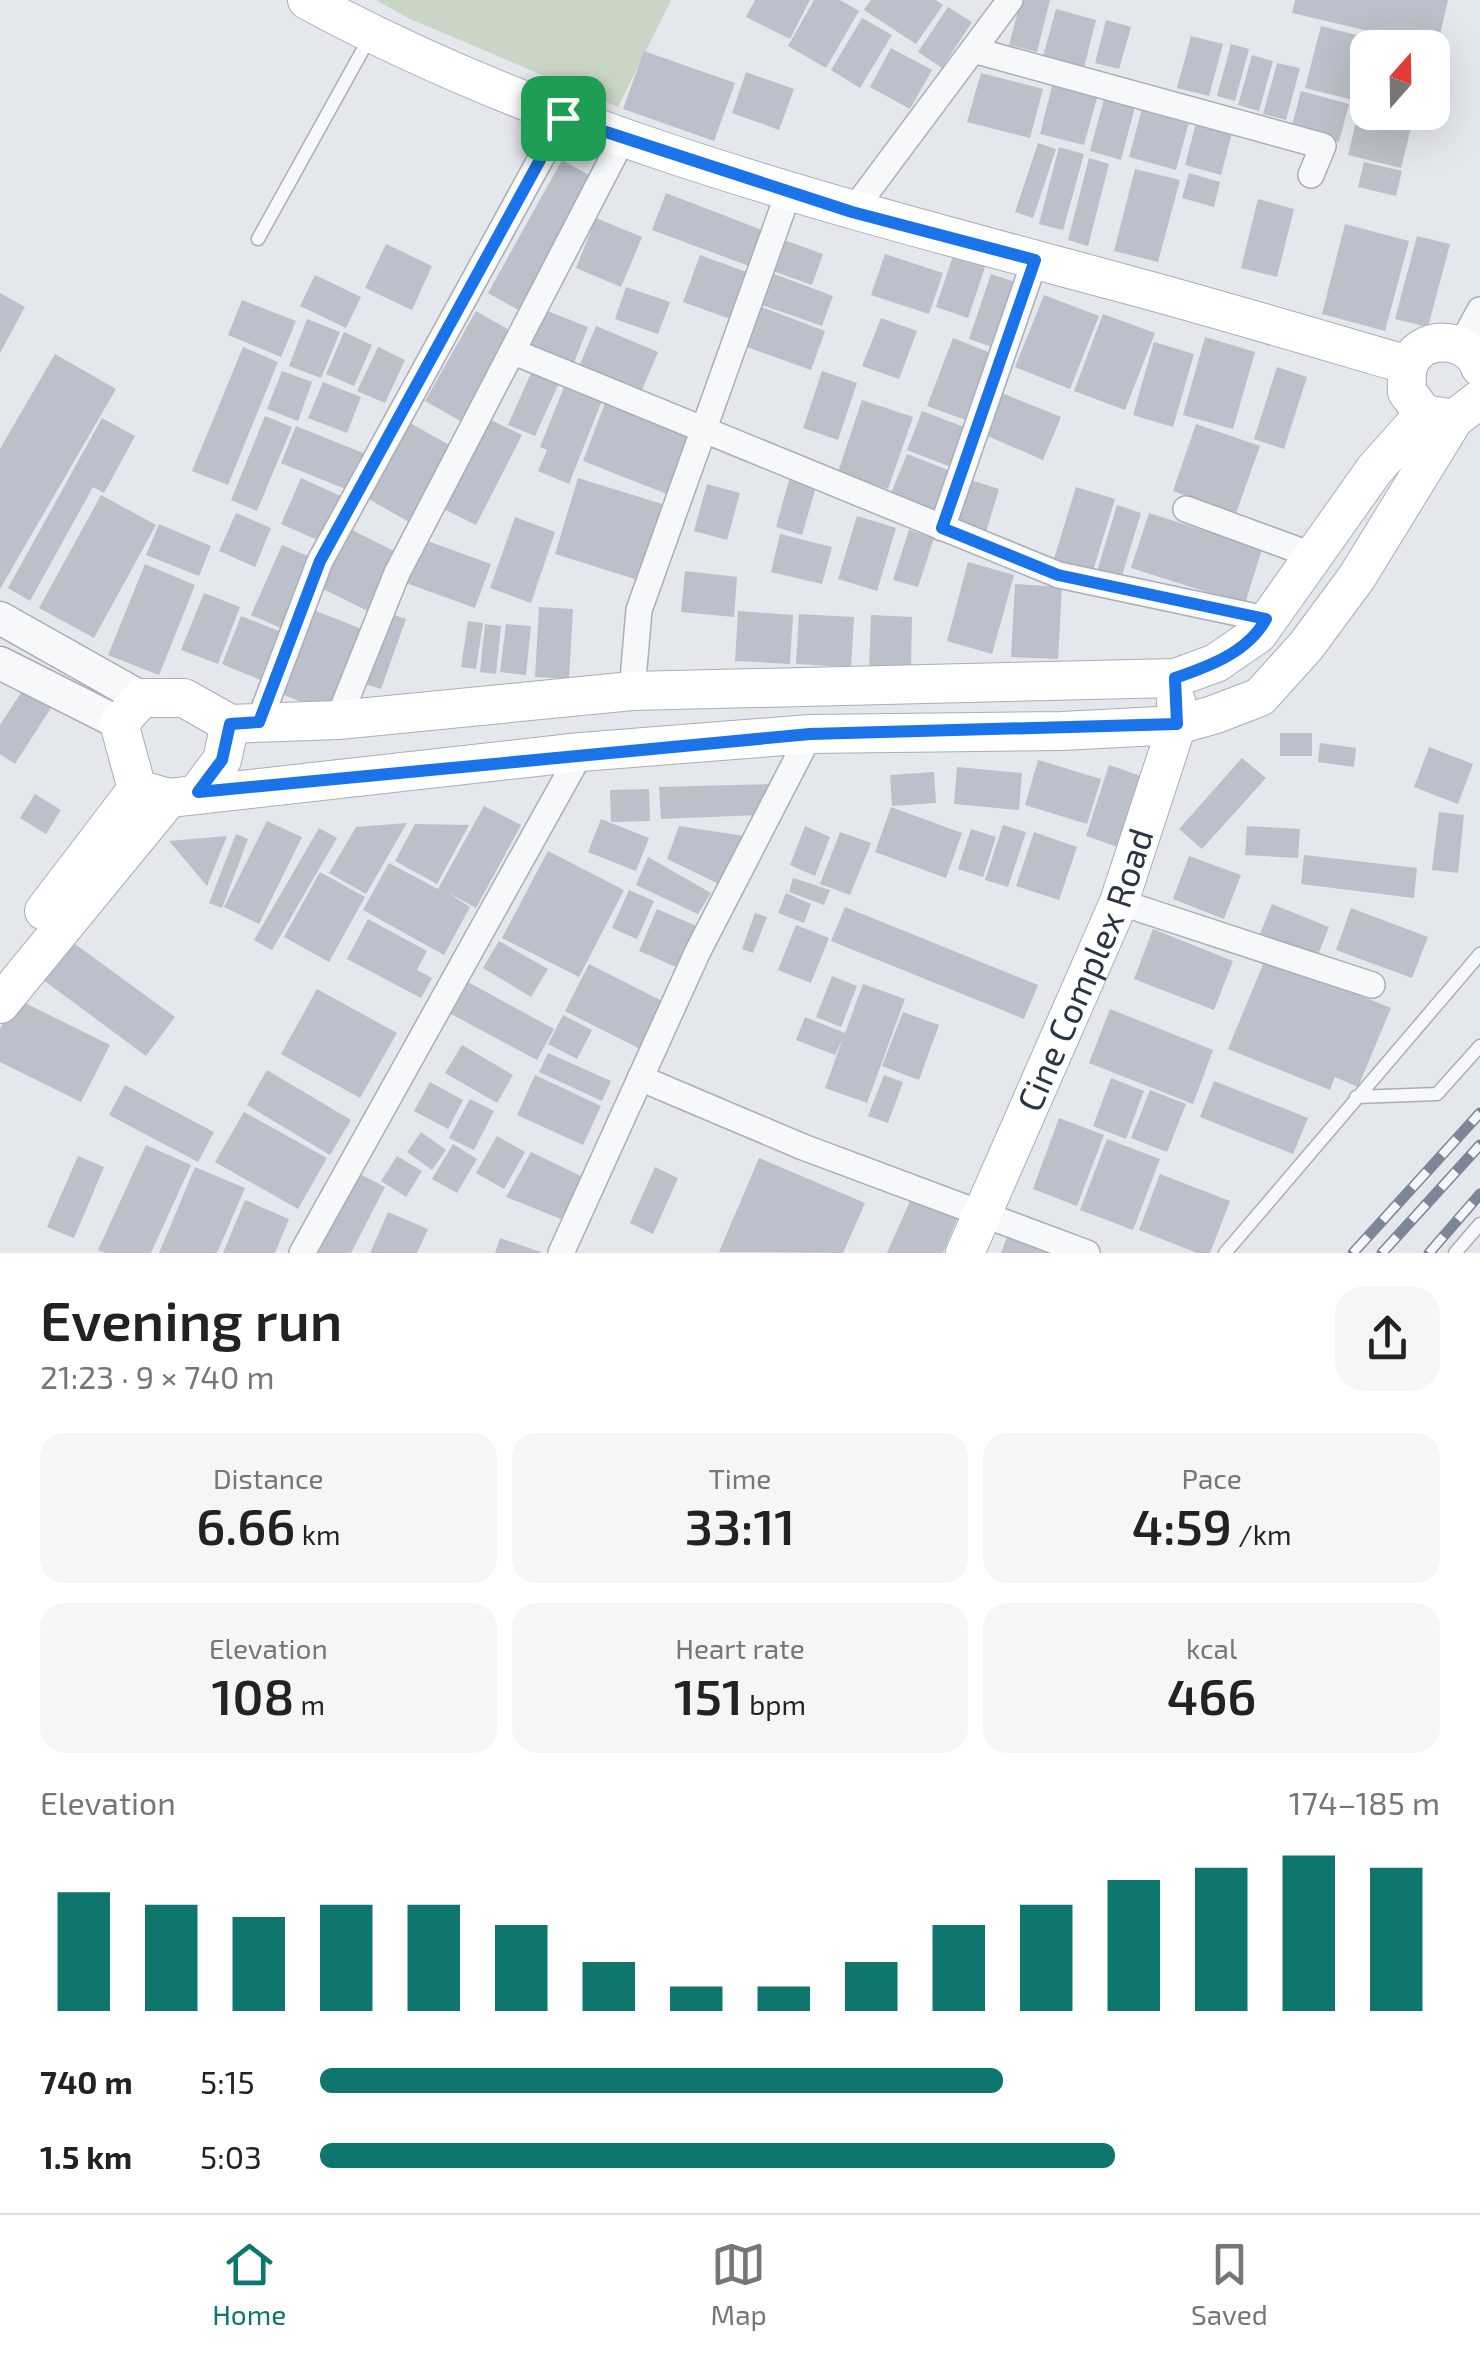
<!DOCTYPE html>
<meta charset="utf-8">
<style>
:root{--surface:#fff;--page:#f6f6f6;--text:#222;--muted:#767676;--line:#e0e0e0;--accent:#0f766e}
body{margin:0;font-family:"Exo 2",sans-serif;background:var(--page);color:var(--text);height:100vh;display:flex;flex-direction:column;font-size:38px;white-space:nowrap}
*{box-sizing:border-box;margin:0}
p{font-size:32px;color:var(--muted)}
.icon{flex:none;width:55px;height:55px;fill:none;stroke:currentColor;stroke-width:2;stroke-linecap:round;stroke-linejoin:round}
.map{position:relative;height:1253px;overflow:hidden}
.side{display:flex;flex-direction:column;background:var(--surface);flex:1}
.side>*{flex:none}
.needle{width:65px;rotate:20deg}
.fabs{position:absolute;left:1350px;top:30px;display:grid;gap:20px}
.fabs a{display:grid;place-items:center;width:100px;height:100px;border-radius:20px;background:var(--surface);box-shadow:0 10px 40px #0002;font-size:50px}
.pin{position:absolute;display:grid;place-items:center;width:85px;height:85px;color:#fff;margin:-42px;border-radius:20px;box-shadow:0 5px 15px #0006}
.round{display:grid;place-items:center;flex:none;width:105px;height:105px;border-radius:30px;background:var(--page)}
.headline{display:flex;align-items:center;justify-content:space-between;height:170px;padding:0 40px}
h1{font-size:55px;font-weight:600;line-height:75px}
.metrics{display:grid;grid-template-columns:repeat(3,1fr);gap:15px;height:170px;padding:10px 40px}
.metrics div{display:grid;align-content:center;border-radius:25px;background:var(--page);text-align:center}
.metrics b{font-size:50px;font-weight:600}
.metrics small{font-size:28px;font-weight:400}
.metrics p{font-size:28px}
.chart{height:280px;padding:20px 40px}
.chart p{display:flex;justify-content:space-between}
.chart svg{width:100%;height:180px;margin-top:10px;stroke:var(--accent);stroke-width:6}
ul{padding:0 40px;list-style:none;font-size:32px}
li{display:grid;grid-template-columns:160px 120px 1fr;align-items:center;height:75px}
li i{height:25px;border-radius:12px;background:var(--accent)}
.dock{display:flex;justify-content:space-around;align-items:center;height:140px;border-top:2px solid var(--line);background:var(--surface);font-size:28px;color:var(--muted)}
.dock a{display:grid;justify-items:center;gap:5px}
.dock .current{color:var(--accent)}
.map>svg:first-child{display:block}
.green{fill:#c9d6c5}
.building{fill:#bbc0ca}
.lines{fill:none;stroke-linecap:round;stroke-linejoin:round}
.service-casing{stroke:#a9aeb7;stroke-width:15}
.minor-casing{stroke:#a9aeb7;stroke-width:28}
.tertiary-casing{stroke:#a9aeb7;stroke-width:35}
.secondary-casing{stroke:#a9aeb7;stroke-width:40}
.service{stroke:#f7f8fa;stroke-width:12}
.minor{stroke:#f7f8fa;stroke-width:25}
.tertiary{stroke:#f7f8fa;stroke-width:32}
.secondary{stroke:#fff;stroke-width:38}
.rail-casing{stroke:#7d8696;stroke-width:11}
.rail{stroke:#f4f6f9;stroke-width:8;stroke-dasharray:22;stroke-linecap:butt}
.route-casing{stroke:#fff;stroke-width:20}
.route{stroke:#1a73e8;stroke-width:12}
.labels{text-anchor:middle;stroke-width:8;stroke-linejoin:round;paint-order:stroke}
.street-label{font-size:35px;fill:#2b3445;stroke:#f4f6f9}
</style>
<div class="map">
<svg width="1480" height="1253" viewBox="0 0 1480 1253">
<rect width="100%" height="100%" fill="#e4e7ec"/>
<path class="green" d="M 376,0 L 671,0 L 618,107 L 408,18 Z"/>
<path class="building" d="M 755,0 L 810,0 L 790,39 L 746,17 Z
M 814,0 L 840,0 L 859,11 L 826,68 L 788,46 Z
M 871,0 L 936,0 L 943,5 L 916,44 L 864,10 Z
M 1021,0 L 1050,0 L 1037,52 L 1009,45 Z
M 1295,0 L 1448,0 L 1437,47 L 1292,13 Z
M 948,7 L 972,22 L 942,68 L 918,52 Z
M 1056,9 L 1096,20 L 1083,72 L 1042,60 Z
M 862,18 L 892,35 L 860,88 L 831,70 Z
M 1106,20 L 1131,27 L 1119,69 L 1095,63 Z
M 1321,26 L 1369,38 L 1353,100 L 1305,88 Z
M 1191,36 L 1223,44 L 1209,96 L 1177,88 Z
M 1231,44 L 1249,49 L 1235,101 L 1217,96 Z
M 891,48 L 932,70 L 910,109 L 870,87 Z
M 644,51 L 735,83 L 714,141 L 623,109 Z
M 1252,55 L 1273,61 L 1259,111 L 1238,105 Z
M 1277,63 L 1300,68 L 1286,120 L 1263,114 Z
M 746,72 L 794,89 L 779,130 L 732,113 Z
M 981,73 L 1043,89 L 1030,138 L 967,122 Z
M 1366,80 L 1368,112 L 1415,112 L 1401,168 L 1348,155 Z
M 1052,86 L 1097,98 L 1084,145 L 1040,134 Z
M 1301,91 L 1349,104 L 1339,142 L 1291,129 Z
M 1104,99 L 1135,107 L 1121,160 L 1090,151 Z
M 1142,109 L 1189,122 L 1176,170 L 1129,157 Z
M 1196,123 L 1232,133 L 1221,175 L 1185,165 Z
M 1038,143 L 1056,149 L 1033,218 L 1015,212 Z
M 1059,147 L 1084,154 L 1063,230 L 1039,224 Z
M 1089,158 L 1109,164 L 1088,246 L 1068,240 Z
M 562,160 L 596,179 L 522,312 L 488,293 Z
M 1364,162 L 1402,171 L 1396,196 L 1358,187 Z
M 1135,169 L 1180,180 L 1158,262 L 1114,251 Z
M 1189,173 L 1220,182 L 1214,207 L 1182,198 Z
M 666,193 L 762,230 L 749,266 L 652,230 Z
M 1258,199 L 1294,209 L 1277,277 L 1241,268 Z
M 596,218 L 642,237 L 621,287 L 576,268 Z
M 1345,224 L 1409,241 L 1385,331 L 1322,314 Z
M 1417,236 L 1450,244 L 1428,327 L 1395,319 Z
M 781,239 L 823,254 L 812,285 L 770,270 Z
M 386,244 L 432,266 L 412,310 L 365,288 Z
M 954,253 L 986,264 L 968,318 L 936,307 Z
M 885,254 L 943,273 L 929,314 L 871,295 Z
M 700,255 L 749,273 L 733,320 L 683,302 Z
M 774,274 L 833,296 L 822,326 L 762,305 Z
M 991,274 L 1021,284 L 998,349 L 969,339 Z
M 315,275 L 361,297 L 346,328 L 300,306 Z
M 626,287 L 670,302 L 658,334 L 615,319 Z
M 0,293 L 25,307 L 0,353 Z
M 1044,295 L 1099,316 L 1070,389 L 1015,367 Z
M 242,300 L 296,321 L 281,357 L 228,335 Z
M 756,305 L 825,331 L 811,370 L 741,345 Z
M 545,310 L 588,327 L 571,370 L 528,353 Z
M 476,311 L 516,334 L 466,424 L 425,401 Z
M 1103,314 L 1155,333 L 1125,410 L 1074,391 Z
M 881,318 L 917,331 L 899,379 L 862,366 Z
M 307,319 L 340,332 L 321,378 L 289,366 Z
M 596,326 L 658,352 L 639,397 L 577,371 Z
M 344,332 L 372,345 L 354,386 L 326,374 Z
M 1205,337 L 1255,352 L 1233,429 L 1183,415 Z
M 953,338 L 996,355 L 971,422 L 927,406 Z
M 1154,342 L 1194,354 L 1173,427 L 1133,415 Z
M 243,347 L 278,362 L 228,485 L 192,471 Z
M 378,347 L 405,360 L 385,403 L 357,391 Z
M 55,354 L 116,389 L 0,589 L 0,449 Z
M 1277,367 L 1307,377 L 1284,449 L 1254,439 Z
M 282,371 L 312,382 L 298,421 L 267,409 Z
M 532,371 L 559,383 L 535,436 L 508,425 Z
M 822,371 L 857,383 L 838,440 L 803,428 Z
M 323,382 L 361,397 L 347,433 L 308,418 Z
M 566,382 L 603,398 L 569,484 L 538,471 L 547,450 L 540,447 Z
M 1002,393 L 1061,417 L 1043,460 L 985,435 Z
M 862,400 L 913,417 L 888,489 L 838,472 Z
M 605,403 L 689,436 L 667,494 L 583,461 Z
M 922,411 L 972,430 L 956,469 L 907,450 Z
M 265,416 L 292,427 L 257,511 L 231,500 Z
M 102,418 L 135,436 L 104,493 L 93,487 L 30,601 L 8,588 Z
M 487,418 L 522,435 L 476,525 L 442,508 Z
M 410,423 L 451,446 L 409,522 L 367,498 Z
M 1196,424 L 1260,446 L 1236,513 L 1173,491 Z
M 296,426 L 368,455 L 353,492 L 281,463 Z
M 907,454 L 958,474 L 941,518 L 889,498 Z
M 301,478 L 345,498 L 324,543 L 281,524 Z
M 578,478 L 662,504 L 638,580 L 555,554 Z
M 964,478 L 999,489 L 986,532 L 951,522 Z
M 789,480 L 816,487 L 802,535 L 776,527 Z
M 707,484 L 740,493 L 727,540 L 694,531 Z
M 1076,487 L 1115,499 L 1092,574 L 1053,562 Z
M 101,495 L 156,525 L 94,638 L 39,608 Z
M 1117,505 L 1141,513 L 1120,582 L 1096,575 Z
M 236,513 L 271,528 L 255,567 L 219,551 Z
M 1149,513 L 1262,549 L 1245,604 L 1131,568 Z
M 857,516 L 896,528 L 877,591 L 838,579 Z
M 515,517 L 555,532 L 531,603 L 490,588 Z
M 159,524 L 211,546 L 199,576 L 146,555 Z
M 350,529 L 396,552 L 368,611 L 321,588 Z
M 909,530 L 934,538 L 918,587 L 893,580 Z
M 780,534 L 832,547 L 822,584 L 771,572 Z
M 422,539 L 491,564 L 475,608 L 406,583 Z
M 282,545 L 312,558 L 281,628 L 251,615 Z
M 968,562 L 1014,575 L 992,654 L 947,641 Z
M 145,564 L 195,585 L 159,675 L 108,655 Z
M 685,571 L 737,577 L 734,617 L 681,612 Z
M 1015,584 L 1062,587 L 1058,659 L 1011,657 Z
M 204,593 L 240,607 L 218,664 L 181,650 Z
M 539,607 L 573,609 L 569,679 L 535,677 Z
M 311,609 L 364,630 L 332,714 L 279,693 Z
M 738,611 L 793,615 L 790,664 L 735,661 Z
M 388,613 L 406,619 L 381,689 L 362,683 Z
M 799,614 L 854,617 L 851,667 L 796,664 Z
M 871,615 L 912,617 L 911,668 L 869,667 Z
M 241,616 L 279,631 L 260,680 L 222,664 Z
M 468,621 L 483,623 L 476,669 L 461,667 Z
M 485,624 L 501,626 L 496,674 L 480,672 Z
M 506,624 L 531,626 L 526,675 L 500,672 Z
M 26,685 L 54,703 L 15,764 L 0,754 L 0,725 Z
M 1280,733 L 1312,733 L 1312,756 L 1280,756 Z
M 1320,743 L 1356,748 L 1354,767 L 1318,762 Z
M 1429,747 L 1473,764 L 1458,804 L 1414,787 Z
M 1242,758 L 1266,778 L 1202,849 L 1179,829 Z
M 1038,760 L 1101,779 L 1087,824 L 1025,805 Z
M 1109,765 L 1144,777 L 1121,848 L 1086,836 Z
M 957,767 L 1022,773 L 1019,810 L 954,804 Z
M 934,772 L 936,803 L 892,806 L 890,775 Z
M 776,784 L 759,815 L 661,819 L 659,787 Z
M 649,789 L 650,821 L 611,822 L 610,790 Z
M 35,794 L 61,810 L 46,834 L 20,818 Z
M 484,806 L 521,825 L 476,908 L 447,892 L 470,907 L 444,955 L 363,910 L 389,863 L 438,889 Z
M 891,807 L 962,833 L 946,878 L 875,852 Z
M 1439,812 L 1464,815 L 1458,873 L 1432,870 Z
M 601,819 L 649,838 L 636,871 L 588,852 Z
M 267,821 L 302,837 L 259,924 L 224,907 Z
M 407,823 L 366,894 L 329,873 L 356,827 Z
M 415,824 L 469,825 L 437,884 L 395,861 Z
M 1003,825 L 1026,832 L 1008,887 L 985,880 Z
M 679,826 L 744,836 L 721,885 L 667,859 Z
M 805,826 L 830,837 L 815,876 L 790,865 Z
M 1247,826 L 1300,829 L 1298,858 L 1245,855 Z
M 319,828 L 337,838 L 272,950 L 254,940 Z
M 971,829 L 996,837 L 983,877 L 958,869 Z
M 840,832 L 871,843 L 850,895 L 820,884 Z
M 1034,832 L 1077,847 L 1059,900 L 1016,886 Z
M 236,834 L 248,839 L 222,908 L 209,903 Z
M 227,836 L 207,886 L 169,841 Z
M 548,851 L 624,890 L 579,977 L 502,938 Z
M 1304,855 L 1417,868 L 1414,898 L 1301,884 Z
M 1189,856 L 1241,875 L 1224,919 L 1173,899 Z
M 648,857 L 711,893 L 698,914 L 636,885 Z
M 320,872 L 365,897 L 329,962 L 284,937 Z
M 793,878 L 830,890 L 824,905 L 789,892 Z
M 629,890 L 654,901 L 637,939 L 612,928 Z
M 786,893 L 811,904 L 804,923 L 778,913 Z
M 1272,904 L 1329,927 L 1317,957 L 1260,934 Z
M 845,907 L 1038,985 L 1024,1019 L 831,941 Z
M 1351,908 L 1428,937 L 1412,978 L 1336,950 Z
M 657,909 L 699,927 L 681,969 L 639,951 Z
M 755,913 L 767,917 L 753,953 L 742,949 Z
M 368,919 L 427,951 L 417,970 L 432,978 L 421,998 L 347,959 Z
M 796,925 L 829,938 L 811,983 L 778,970 Z
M 1153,929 L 1233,961 L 1214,1010 L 1134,979 Z
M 71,941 L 175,1017 L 146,1056 L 42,979 Z
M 499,941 L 548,969 L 531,997 L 483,968 Z
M 1266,957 L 1391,1008 L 1358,1087 L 1335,1077 L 1330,1090 L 1228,1049 Z
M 589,964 L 668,1004 L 644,1051 L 565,1011 Z
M 832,976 L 857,986 L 841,1027 L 816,1017 Z
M 468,982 L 554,1029 L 537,1060 L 451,1014 Z
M 863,984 L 905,999 L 867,1103 L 825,1088 L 843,1038 L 835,1055 L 796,1040 L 805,1017 L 845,1033 Z
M 317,989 L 397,1033 L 360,1098 L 281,1054 Z
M 15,998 L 110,1045 L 81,1102 L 0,1062 L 0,1029 Z
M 1110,1009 L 1213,1050 L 1193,1104 L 1089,1063 Z
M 903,1012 L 939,1025 L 919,1080 L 882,1066 Z
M 563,1015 L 592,1030 L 577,1059 L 548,1044 Z
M 462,1045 L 513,1075 L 497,1103 L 445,1073 Z
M 548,1053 L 611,1081 L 602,1101 L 539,1072 Z
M 267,1070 L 351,1120 L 330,1155 L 247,1105 Z
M 535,1075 L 601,1106 L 583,1145 L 517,1115 Z
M 884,1075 L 903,1082 L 888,1123 L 868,1116 Z
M 1111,1078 L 1144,1091 L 1126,1139 L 1093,1126 Z
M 1214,1081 L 1308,1118 L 1293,1154 L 1200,1117 Z
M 430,1082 L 463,1100 L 448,1129 L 414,1111 Z
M 125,1085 L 214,1132 L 198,1162 L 109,1115 Z
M 1150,1090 L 1186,1104 L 1167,1152 L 1131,1138 Z
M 470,1099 L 494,1111 L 474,1150 L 449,1138 Z
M 244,1112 L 327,1158 L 298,1209 L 215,1162 Z
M 1059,1118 L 1104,1135 L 1077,1206 L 1033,1189 Z
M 421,1132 L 446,1150 L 432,1170 L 407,1152 Z
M 497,1136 L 525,1152 L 504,1189 L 476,1173 Z
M 1107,1139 L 1160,1159 L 1133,1230 L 1080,1210 Z
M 453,1144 L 477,1159 L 457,1193 L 432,1179 Z
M 146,1145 L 191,1165 L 151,1253 L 106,1253 L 98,1250 Z
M 531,1152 L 585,1178 L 566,1221 L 506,1197 Z
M 78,1156 L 104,1167 L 74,1238 L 47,1227 Z
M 397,1156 L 422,1171 L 406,1197 L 381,1181 Z
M 759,1158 L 865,1203 L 843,1253 L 719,1252 Z
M 195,1167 L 245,1188 L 217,1253 L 159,1253 Z
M 655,1167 L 678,1178 L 653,1234 L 630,1223 Z
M 354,1171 L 385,1187 L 351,1253 L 312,1253 Z
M 1160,1174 L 1230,1201 L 1210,1253 L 1197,1253 L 1139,1230 Z
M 911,1199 L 957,1219 L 943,1253 L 887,1253 Z
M 245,1200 L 289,1219 L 275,1253 L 223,1253 Z
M 388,1212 L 428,1229 L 417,1253 L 370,1253 Z
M 1007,1237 L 1051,1253 L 1001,1253 Z
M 500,1238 L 541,1252 L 540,1253 L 495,1253 Z"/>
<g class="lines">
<defs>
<path id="service" d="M 258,239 L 370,37
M 1356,1097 L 1437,1094 L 1480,1046
M 1225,1253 L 1480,954
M 1455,1253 L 1480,1224"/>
<path id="minor" d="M 973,50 L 1323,146 L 1311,175
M 852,212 L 1010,0
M 1461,345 L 1480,310
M 514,352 L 1059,575 L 1266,619
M 1186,509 L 1317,557
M 942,528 L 1035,260
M 632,691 L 639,610 L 789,191
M 338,720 L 397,573 L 623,138
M 259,722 L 320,561 L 563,118
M 1119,902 L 1372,985
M 640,1078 L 803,1147 L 1087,1253
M 302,1253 L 581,752
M 561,1253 L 698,951 L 810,734"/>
<path id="tertiary" d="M 0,618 L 142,698
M 0,663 L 119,723"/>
<g id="secondary">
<path d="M 307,0 C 561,138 841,207 1118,282 C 1215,308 1312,337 1408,365"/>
<path d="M 1480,367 C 1470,336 1418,333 1408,367 C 1406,374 1407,385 1407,392 L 1424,414 L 1454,419 L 1480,399"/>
<path d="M 1424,414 L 1375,469 L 1258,634 L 1216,663 L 1175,678 L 632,691 L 338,720 L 230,724 L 184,698 L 142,698 L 119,723 L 137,789 L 169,798 L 581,752 L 810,734 L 1062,731 L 1177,725 L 1213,715 L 1260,697 L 1306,646 L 1357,577 L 1454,419"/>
<path d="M 198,792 L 222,760 L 230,724"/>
<path d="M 44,911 L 137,789"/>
<path d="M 0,1004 L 169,798"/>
<path id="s1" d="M 965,1253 L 1119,902 L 1177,725 L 1176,701"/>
</g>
</defs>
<use href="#service" class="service-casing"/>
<use href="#minor" class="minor-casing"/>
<use href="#tertiary" class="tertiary-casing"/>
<use href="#secondary" class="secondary-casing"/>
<use href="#service" class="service"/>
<use href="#minor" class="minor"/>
<use href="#tertiary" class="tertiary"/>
<use href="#secondary" class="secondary"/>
<defs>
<path id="rail" d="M 1353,1253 L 1480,1113
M 1382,1253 L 1480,1145
M 1429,1253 L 1480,1194"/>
</defs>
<use href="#rail" class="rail-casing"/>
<use href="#rail" class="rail"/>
</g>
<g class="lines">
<defs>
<path id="route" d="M 563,118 L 852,212 L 1035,260 L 942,528 L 1058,575 L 1266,619 C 1248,652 1210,666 1175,678 L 1177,724 L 810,734 L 198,792 L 222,760 L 230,724 L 259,722 L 320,561 Z"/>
</defs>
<use href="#route" class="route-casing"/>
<use href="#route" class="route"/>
</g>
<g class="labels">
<g class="street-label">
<text dy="12" stroke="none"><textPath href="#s1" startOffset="308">Cine Complex Road</textPath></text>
</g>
</g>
</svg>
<div class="fabs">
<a><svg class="needle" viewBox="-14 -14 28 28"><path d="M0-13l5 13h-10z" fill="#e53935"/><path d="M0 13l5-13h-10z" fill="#767676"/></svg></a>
</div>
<div class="pin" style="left:563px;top:118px;background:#1e9e55"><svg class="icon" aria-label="arrive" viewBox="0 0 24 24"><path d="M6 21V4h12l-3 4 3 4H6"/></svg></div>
</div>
<section class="side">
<div class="headline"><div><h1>Evening run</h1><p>21:23 · 9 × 740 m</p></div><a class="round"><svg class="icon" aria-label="share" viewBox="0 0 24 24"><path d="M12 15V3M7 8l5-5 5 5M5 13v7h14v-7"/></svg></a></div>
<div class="metrics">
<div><p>Distance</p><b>6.66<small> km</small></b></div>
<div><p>Time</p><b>33:11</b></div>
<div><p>Pace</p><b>4:59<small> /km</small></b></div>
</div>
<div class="metrics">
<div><p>Elevation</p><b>108<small> m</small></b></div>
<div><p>Heart rate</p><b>151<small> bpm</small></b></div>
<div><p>kcal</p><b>466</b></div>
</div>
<div class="chart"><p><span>Elevation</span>174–185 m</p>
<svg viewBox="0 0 160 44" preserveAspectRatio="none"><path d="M5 44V15M15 44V18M25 44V21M35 44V18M45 44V18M55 44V23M65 44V32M75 44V38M85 44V38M95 44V32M105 44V23M115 44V18M125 44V12M135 44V9M145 44V6M155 44V9"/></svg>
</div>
<ul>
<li><b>740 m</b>5:15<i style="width:61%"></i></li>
<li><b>1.5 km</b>5:03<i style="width:71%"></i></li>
</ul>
</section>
<nav class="dock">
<a class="current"><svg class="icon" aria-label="home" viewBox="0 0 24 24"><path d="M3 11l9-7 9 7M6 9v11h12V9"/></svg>Home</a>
<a><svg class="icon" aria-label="map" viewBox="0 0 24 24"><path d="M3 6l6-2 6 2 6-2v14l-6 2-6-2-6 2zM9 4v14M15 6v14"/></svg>Map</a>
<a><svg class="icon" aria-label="saved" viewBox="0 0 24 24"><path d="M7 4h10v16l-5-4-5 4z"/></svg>Saved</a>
</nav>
